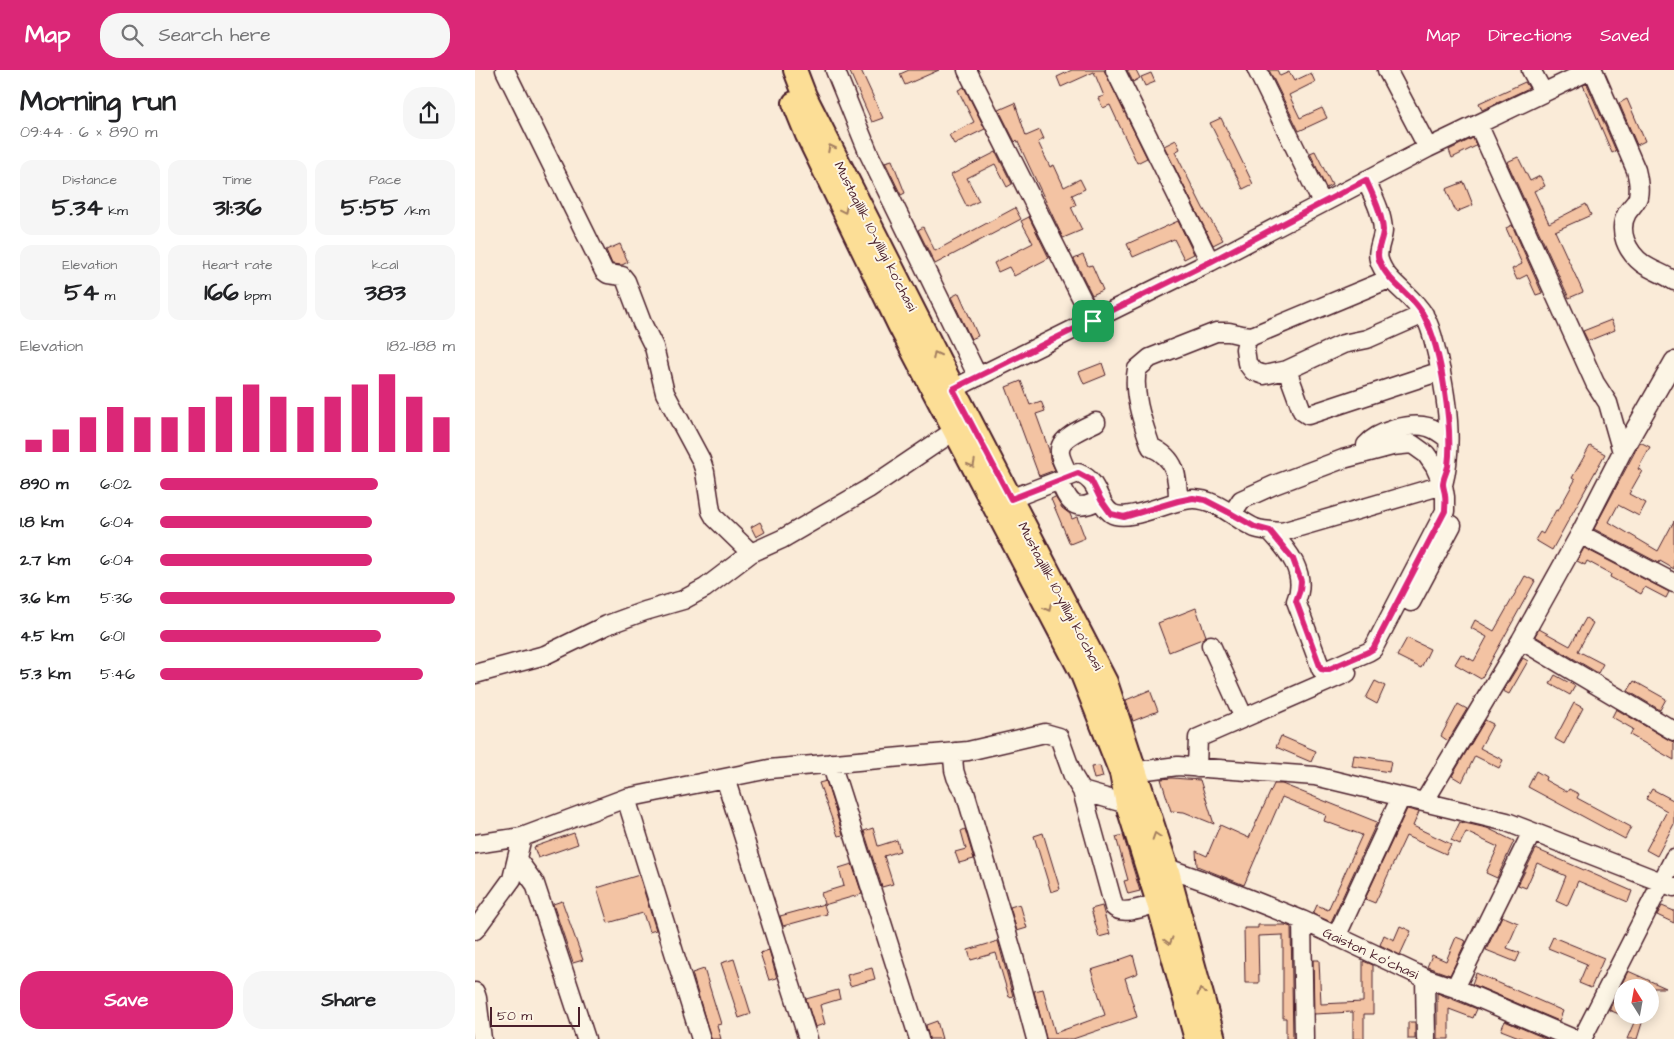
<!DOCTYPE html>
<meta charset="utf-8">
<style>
:root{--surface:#fff;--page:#f6f6f6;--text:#202124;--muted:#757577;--accent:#db2777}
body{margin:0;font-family:"Architects Daughter",sans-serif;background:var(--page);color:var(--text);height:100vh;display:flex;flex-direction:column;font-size:19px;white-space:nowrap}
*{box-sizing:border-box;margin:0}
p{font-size:16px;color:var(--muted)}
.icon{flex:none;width:28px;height:28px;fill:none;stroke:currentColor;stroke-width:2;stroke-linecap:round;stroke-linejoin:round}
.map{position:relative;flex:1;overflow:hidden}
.details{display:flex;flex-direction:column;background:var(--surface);width:475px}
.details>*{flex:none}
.needle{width:32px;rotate:349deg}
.fabs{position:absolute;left:1139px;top:909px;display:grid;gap:10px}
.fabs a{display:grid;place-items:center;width:45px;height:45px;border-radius:50%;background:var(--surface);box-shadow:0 2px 12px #0003;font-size:25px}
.scale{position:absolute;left:15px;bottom:12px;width:90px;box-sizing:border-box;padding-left:5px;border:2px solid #4a1f2b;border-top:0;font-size:14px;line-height:18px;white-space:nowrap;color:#4a1f2b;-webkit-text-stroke:4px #fcf5e5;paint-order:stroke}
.pin{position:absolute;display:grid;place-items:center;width:42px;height:42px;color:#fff;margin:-21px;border-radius:10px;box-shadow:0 2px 8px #0006}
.round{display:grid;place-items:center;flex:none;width:52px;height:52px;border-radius:20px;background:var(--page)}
.head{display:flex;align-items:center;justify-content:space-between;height:85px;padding:0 20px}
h1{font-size:28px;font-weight:700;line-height:38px}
.stats{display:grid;grid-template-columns:repeat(3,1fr);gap:8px;height:85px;padding:5px 20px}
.stats div{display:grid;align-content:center;border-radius:12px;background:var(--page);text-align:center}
.stats b{font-size:25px;font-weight:700}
.stats small{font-size:14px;font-weight:400}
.stats p{font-size:14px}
.chart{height:140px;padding:10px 20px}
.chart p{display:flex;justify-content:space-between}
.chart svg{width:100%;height:90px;margin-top:5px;stroke:var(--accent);stroke-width:6}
.primary-button{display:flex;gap:10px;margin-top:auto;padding:10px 20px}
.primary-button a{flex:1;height:58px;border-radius:20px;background:var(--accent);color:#fff;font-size:20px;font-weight:700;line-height:58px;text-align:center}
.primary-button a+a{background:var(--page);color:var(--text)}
ul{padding:0 20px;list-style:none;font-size:16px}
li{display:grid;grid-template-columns:80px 60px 1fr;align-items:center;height:38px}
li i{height:12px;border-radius:6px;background:var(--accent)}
header{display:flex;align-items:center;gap:30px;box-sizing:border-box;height:70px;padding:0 25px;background:var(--accent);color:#fff}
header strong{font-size:24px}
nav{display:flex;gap:28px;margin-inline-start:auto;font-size:18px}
.search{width:350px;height:45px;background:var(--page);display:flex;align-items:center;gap:12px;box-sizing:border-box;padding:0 18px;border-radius:20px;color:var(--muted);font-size:19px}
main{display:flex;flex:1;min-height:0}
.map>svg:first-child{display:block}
.building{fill:#f3c3a3;stroke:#4a1f2b}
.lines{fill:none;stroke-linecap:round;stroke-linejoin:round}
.minor-casing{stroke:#4a1f2b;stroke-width:21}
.major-casing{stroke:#4a1f2b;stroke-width:26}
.minor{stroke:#fcf5e5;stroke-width:18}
.major{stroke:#fcde96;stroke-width:22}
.oneway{stroke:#a37e60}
.route-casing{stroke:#fff;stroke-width:10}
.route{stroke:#db2777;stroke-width:6}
.labels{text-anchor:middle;stroke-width:4;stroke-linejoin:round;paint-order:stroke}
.street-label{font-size:14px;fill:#4a1f2b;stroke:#fcf5e5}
</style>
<header>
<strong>Map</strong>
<div class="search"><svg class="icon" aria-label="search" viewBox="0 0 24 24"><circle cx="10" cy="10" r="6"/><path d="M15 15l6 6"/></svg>Search here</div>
<nav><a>Map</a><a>Directions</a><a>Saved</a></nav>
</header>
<main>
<section class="details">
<div class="head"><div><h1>Morning run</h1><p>09:44 · 6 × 890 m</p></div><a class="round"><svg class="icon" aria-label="share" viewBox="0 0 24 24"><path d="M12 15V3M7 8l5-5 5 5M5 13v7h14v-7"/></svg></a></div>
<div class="stats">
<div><p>Distance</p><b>5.34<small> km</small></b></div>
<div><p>Time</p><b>31:36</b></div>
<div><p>Pace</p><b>5:55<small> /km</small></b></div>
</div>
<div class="stats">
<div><p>Elevation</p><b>54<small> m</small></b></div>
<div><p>Heart rate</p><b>166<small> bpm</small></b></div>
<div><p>kcal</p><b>383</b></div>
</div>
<div class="chart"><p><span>Elevation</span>182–188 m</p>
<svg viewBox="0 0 160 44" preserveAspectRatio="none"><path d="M5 44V38M15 44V33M25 44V27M35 44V22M45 44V27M55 44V27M65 44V22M75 44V17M85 44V11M95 44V17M105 44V22M115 44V17M125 44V11M135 44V6M145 44V17M155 44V27"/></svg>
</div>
<ul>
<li><b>890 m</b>6:02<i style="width:74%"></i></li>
<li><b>1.8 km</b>6:04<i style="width:72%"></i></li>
<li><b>2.7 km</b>6:04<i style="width:72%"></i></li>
<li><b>3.6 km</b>5:36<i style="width:100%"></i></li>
<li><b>4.5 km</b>6:01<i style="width:75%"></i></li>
<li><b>5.3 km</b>5:46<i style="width:89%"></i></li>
</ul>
<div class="primary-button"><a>Save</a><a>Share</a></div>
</section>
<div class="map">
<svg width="1199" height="969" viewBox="0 0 1199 969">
<rect width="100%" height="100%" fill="#faebd8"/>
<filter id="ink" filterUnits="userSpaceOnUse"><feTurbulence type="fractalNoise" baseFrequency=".02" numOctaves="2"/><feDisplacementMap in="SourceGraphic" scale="10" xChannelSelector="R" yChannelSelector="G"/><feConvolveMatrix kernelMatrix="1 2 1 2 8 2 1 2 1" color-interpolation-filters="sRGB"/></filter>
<g filter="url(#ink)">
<path class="building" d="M 374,0 L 386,0 L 408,48 L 397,52 Z
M 434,0 L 464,0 L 430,15 L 425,4 Z
M 597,0 L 629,0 L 672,88 L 662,93 L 635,35 L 628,38 L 623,28 L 629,26 L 619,2 L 586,17 L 582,7 Z
M 652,0 L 661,0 L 665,8 L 658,12 Z
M 794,0 L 802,0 L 805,6 L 814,2 L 819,11 L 836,3 L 840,12 L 814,25 L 825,48 L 847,38 L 852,48 L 824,61 Z
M 676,3 L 680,12 L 670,16 L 666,7 Z
M 1050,12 L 1054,18 L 1007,40 L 1004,33 Z
M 1111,14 L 1112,14 L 1141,81 L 1137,83 L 1108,15 Z
M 489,17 L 510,59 L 479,74 L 474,65 L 499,52 L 483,20 Z
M 1152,29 L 1170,71 L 1162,75 L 1144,33 Z
M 540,33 L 551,66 L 565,60 L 569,69 L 563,72 L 575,97 L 579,95 L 589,117 L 605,109 L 610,119 L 597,125 L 601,135 L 596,137 L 607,160 L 588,168 L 542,70 L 540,72 L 524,40 Z
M 746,48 L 778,114 L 768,119 L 735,53 Z
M 998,68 L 1001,76 L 977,88 L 974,80 Z
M 701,70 L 705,79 L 700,82 L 728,138 L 748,170 L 738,175 L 689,76 Z
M 840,81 L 857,115 L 851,118 L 835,83 Z
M 521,82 L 537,114 L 532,117 L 520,94 L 492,108 L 504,131 L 492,137 L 476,105 Z
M 1043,87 L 1055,111 L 1065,106 L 1070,116 L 1059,121 L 1074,153 L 1111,134 L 1116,145 L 1080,161 L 1108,222 L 1094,228 L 1032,92 Z
M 417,90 L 430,123 L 426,125 L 410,92 Z
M 989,112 L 998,135 L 981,142 L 971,119 Z
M 540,138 L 546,149 L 460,194 L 443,160 L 448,157 L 460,181 Z
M 554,147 L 574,188 L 539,206 L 534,197 L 523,202 L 519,193 L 558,173 L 546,151 Z
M 703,151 L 719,184 L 709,189 L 699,169 L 658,187 L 652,174 Z
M 1037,155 L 1067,223 L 1061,225 L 1052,205 L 1042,210 L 1037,199 L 1047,194 L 1031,158 Z
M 145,174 L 153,192 L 147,195 L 137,194 L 131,180 Z
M 608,185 L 613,196 L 617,195 L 628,220 L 617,225 L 599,189 Z
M 484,223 L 503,266 L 496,269 L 476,227 Z
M 1136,250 L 1140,260 L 1113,271 L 1108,261 Z
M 627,293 L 631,305 L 609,314 L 604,302 Z
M 546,311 L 555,335 L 566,331 L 570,341 L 561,344 L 574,380 L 575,389 L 580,400 L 564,406 L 531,317 Z
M 1165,372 L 1175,377 L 1163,399 L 1167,401 L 1154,424 L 1171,433 L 1164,446 L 1143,435 L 1134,452 L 1183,481 L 1199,451 L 1199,499 L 1185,491 L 1184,493 L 1119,459 Z
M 1115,376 L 1130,384 L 1077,480 L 1060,470 L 1065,462 L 1068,464 L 1081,440 L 1083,441 L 1100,410 L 1097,408 Z
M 580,427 L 587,438 L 595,444 L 597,449 L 602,447 L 610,468 L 595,474 L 576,429 Z
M 285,452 L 290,462 L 281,467 L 276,457 Z
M 1109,478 L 1194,522 L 1191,528 L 1170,517 L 1166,524 L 1135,507 L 1136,504 L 1112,491 L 1110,495 L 1102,491 Z
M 1050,506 L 1060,511 L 1006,609 L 980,594 L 986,584 L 999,591 L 1012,567 L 996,558 L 1000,550 L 1019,561 Z
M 721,538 L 731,566 L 727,569 L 694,582 L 683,553 Z
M 1111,548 L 1118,553 L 1103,581 L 1128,594 L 1123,603 L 1060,566 L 1064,559 L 1095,576 Z
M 932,568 L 955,579 L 946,598 L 922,586 Z
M 1048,588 L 1053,591 L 1034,624 L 1028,621 Z
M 1080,605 L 1100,616 L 1095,625 L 1075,614 Z
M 900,611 L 910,616 L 902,634 L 891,628 Z
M 1159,611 L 1191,629 L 1185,640 L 1153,621 Z
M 675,620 L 683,641 L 658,651 L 651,630 Z
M 1099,633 L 1108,638 L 1089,674 L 1080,669 Z
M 983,634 L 992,639 L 973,671 L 966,666 Z
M 1141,639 L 1194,670 L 1199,672 L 1199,690 L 1155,665 L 1158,659 L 1137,647 Z
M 1010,650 L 1018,654 L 1005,678 L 1028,690 L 1024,698 L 1000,686 L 987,712 L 977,706 Z
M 806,666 L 841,681 L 836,692 L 801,677 Z
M 879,685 L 916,691 L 914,702 L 877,696 Z
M 625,696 L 628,707 L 619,709 L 616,697 Z
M 1061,701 L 1071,707 L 1070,710 L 1092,722 L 1094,719 L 1104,724 L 1102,728 L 1156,757 L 1150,769 L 1053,717 Z
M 697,708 L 725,710 L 739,754 L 709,742 L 696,741 L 686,709 Z
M 351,711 L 368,765 L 363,766 L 344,713 Z
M 799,714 L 807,714 L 902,752 L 856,852 L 838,844 L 842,835 L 853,840 L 887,765 L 849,751 L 851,745 L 807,727 L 769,815 L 722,796 L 721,781 L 732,786 L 745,755 L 774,768 Z
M 1177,719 L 1198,730 L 1199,728 L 1199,754 L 1182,786 L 1171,780 L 1192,741 L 1171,729 Z
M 932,739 L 944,742 L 938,756 L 976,774 L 971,784 L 931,766 L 900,833 L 890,829 Z
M 985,752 L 1012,758 L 1039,771 L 1022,808 L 1011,803 L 1023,777 L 991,762 L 985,774 L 976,770 Z
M 398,758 L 403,776 L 422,770 L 425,781 L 409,786 L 418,814 L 407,817 L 389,761 Z
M 490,759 L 499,789 L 484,793 L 480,782 L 491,779 L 486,761 Z
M 99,763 L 103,774 L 63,788 L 59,777 Z
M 568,763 L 585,819 L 576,822 L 559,766 Z
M 648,765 L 665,821 L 653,824 L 649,811 L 653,810 L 641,767 Z
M 1061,779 L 1157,821 L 1153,832 L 1103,811 L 1092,836 L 1081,831 L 1091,806 L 1062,793 L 1051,818 L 1043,815 Z
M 377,794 L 387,824 L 349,835 L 352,844 L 308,856 L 305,846 L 349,834 L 346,823 L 369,816 L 364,798 Z
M 164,805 L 181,860 L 174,862 L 168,843 L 133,853 L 122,818 Z
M 87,831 L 108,890 L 98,893 L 78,834 Z
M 545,834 L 552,858 L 542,861 L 535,837 Z
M 627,836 L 635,864 L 624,867 L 616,839 Z
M 1187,836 L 1199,841 L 1199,853 L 1182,845 Z
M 1027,846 L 1043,853 L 1032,878 L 1045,883 L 1041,892 L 1011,880 Z
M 783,855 L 810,855 L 816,857 L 818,969 L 811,969 L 811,948 L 808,948 L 808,865 L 783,866 L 784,913 L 770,913 L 769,858 L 783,858 Z
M 925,856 L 936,861 L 925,885 L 905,875 L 909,865 L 919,870 Z
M 981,867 L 991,871 L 975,905 L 952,897 L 957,885 L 971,891 Z
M 1078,867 L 1129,888 L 1116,918 L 1104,913 L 1112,894 L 1073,878 Z
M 523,871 L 538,926 L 534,927 L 521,883 L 496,890 L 493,880 Z
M 294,880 L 302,908 L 294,910 L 285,883 Z
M 658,885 L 663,903 L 650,908 L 662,947 L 598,969 L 571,969 L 559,921 L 568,919 L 580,963 L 630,945 L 616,900 L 645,891 L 644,890 Z
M 259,889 L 276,944 L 264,948 L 246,893 Z
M 838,890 L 844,890 L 846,934 L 888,932 L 888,891 L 898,895 L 898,944 L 889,944 L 889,969 L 878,969 L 878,942 L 839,944 Z
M 397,898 L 400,909 L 375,916 L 372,905 Z
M 229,899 L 246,954 L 242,955 L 246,969 L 236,969 L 217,903 Z
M 1153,901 L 1191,918 L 1148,918 L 1148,936 L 1144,944 L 1134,940 Z
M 1001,903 L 1088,941 L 1084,951 L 997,914 Z
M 363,920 L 365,929 L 345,935 L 350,954 L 340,957 L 331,929 Z
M 962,923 L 1002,939 L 998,948 L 974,939 L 974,969 L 962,969 Z
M 1160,950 L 1167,953 L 1162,969 L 1152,969 Z
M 462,951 L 467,969 L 454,969 L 451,955 Z
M 1030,951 L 1032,952 L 1072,969 L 1049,969 L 1026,960 Z
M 933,952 L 940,952 L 940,969 L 933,969 Z"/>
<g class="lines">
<defs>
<path id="minor" d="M 30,0 L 129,201 L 133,204 L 147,206 L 151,211 L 167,253 L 179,277 L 190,323 L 226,390 L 230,402 L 236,441 L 240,448 L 276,483
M 360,0 L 394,84 L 503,307
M 492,0 L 618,251
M 640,0 L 735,192 L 953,78 L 1116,0
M 782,0 L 847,133
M 912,0 L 953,78
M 1056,0 L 1068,22
M 1118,0 L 1161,100 C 1163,108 1165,118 1163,127 C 1161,133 1156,137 1152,143 C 1142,161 1152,182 1168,194 C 1178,201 1190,204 1199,211
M 1003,54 L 1120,313 L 1133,333 L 1147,382
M 914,209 L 777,266 L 772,270 L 770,279 L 772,293 L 778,301 L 789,305 L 812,300 L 868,274 L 892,269 L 949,244
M 1199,291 L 1147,382 L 1105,464 L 1046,570 L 1199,661
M 812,300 L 827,341 L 833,345 L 966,301
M 478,319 L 735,192
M 891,383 L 891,375 C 903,361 936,352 953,357 C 961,359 967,364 973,369
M 594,406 C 591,398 584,388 585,380 C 585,367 611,357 621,352
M 584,410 C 594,433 599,444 626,429
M 535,429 L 603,403 C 626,412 620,431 636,443 C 652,454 698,429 718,429 C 742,429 760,449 780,458 C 789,461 798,461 807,462 L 968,415 C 979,373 972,330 963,288 C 959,273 957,258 949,245 C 937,224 911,213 904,190 C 901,180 908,170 908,160 C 907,142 898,126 891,110
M 703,431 C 703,406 701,388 676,377 C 668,353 657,324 662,299 L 675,288 L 741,262 L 754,262 L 767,265 L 777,266
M 757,444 L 766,430 L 799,415 L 868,389 L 917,376 L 937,374 L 951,384 L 960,397 L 968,415 L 970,427 L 970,441 L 898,579 L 893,582 L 852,600 L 846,599 L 821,531 C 833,504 813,480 795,461
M 1105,464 L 1199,513
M 936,532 L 977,455
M 736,575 L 769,648
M 0,604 L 70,585 L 132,555 L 170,541 L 208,530 L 230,518 L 276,483 L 307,469 L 393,419 L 479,361
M 480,682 C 476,697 480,710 490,722 L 539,887 L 561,969
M 356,693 L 444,969
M 722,698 L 723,668 L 872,603
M 648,703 L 703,696 L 840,706 L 1032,752 L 1199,817
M 250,708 L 333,969
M 607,721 L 639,837 C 648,846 672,836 683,833
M 151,728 L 226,969
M 949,732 L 1046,570
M 0,774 L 47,767
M 42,789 L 60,814 L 111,969
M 692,798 L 732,812 L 827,850 L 950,908 L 980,918 L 1099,969
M 827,850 L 829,969
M 0,860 L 37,809 L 47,767 L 151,728 L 294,699 L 493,681 L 570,663 L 584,667 L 598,706 L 607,721 L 652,734
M 861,867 L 926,727
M 950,908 L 951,969
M 980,918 L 1057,762
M 0,922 L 2,928 L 7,969
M 1107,969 L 1199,788"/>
<path id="major" d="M 320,0 L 330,26 L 470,302 L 631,612 L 692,798 L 739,969
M 319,33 L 332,65 L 425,257 L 606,602 L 646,703 L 652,734 L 683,833 L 721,969"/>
</defs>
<use href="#minor" class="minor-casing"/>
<use href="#major" class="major-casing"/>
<use href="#minor" class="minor"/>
<use href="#major" class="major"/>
</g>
<defs><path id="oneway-chevron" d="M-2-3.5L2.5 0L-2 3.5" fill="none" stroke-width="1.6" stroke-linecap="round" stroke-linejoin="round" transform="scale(1.25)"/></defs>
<g class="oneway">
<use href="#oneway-chevron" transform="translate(356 78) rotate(-117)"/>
<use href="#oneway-chevron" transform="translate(369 140) rotate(64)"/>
<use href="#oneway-chevron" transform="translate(461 285) rotate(-117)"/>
<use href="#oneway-chevron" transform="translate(497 394) rotate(62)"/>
<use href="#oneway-chevron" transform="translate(573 538) rotate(62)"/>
<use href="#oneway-chevron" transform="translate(681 766) rotate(-108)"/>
<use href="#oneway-chevron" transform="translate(694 871) rotate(74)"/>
<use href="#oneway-chevron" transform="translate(726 922) rotate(-106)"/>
</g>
</g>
<g class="lines" filter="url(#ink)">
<defs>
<path id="route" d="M 891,110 C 898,126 907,143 908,160 C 908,170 900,180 904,190 C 913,214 938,224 949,246 C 967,279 978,359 973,396 C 972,402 968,408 968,414 C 968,418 970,422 970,425 C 971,430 970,436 970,441 L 898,579 L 893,582 L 852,600 L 846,599 L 821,531 L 825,520 L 826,511 L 818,489 L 795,461 L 780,457 L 757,444 L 730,430 L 718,428 L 703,431 L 649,447 L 636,444 L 626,430 L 616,410 L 603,403 L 536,429 L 478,319 L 735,192 Z"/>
</defs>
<use href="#route" class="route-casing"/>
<use href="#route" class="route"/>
</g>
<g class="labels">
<g class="street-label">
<text transform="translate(401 166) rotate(63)" y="5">Mustaqillik 10-yilligi ko'chasi</text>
<text transform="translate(586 526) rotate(62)" y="5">Mustaqillik 10-yilligi ko'chasi</text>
<text transform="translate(896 883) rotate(25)" y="5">Gaiston koʻchasi</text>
</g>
</g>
</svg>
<div class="fabs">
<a><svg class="needle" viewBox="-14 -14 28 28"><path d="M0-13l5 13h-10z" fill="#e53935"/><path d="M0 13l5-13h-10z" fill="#757577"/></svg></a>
</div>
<div class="scale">50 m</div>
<div class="pin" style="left:618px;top:251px;background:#1e9e55"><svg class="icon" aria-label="arrive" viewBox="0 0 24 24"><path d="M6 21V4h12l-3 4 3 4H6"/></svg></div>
</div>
</main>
